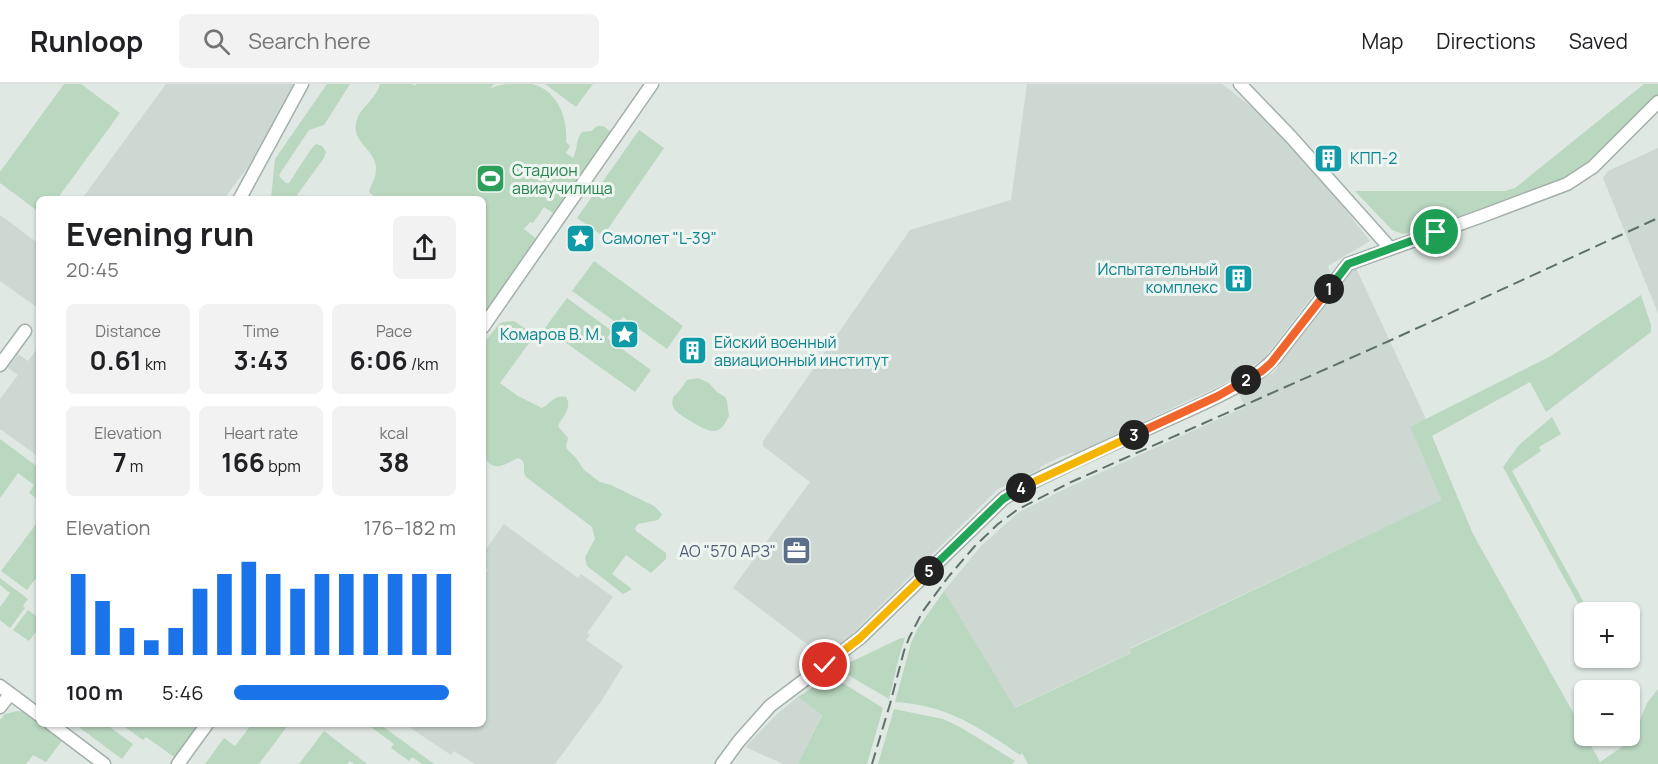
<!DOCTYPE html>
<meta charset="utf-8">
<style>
:root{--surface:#fff;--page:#f2f2f2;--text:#202124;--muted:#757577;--line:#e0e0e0;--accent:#1a73e8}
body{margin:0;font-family:Manrope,sans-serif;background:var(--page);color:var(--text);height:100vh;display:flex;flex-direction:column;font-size:22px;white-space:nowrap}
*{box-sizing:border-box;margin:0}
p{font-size:20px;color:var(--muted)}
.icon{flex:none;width:33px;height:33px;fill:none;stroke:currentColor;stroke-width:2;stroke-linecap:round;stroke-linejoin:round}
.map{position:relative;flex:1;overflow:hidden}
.sheet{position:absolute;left:36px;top:112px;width:450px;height:531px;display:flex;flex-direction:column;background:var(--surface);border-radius:9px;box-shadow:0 2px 4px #0004}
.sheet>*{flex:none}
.controls{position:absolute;left:1574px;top:518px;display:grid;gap:12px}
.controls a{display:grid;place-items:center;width:66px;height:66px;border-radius:9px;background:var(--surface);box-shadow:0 2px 4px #0004;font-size:30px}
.pin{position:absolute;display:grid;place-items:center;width:51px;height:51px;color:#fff;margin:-26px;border:3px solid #fff;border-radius:50%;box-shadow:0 2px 6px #0007}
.km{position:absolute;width:30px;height:30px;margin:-15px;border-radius:50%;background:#222;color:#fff;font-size:16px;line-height:30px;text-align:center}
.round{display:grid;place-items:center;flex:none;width:63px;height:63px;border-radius:9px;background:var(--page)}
.headline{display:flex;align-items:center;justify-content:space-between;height:102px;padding:0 30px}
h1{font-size:33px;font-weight:700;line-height:45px}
.figures{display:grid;grid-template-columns:repeat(3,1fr);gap:9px;height:102px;padding:6px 30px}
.figures div{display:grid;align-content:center;border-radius:9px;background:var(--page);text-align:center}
.figures b{font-size:26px;font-weight:700}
.figures small{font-size:16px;font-weight:400}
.figures p{font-size:16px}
.chart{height:168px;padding:12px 30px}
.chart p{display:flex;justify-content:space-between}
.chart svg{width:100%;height:108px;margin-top:6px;stroke:var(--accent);stroke-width:6}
ul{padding:0 30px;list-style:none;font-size:20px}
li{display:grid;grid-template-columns:96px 72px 1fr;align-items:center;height:45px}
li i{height:15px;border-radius:8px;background:var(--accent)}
header{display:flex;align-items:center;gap:36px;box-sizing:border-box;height:84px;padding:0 30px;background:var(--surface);border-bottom:2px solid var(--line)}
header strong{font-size:28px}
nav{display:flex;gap:33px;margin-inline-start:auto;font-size:21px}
.search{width:420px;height:54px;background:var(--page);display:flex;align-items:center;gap:15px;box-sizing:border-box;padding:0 21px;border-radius:9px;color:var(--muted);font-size:22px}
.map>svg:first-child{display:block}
.built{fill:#cdd8d2}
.green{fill:#bad7c0}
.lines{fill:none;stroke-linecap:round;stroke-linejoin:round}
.minor-casing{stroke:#a3afa9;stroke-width:15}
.minor{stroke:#fff;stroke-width:12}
.rail{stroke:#5c726a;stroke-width:2;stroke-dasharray:12 6;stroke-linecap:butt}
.split-1-casing{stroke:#fff;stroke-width:12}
.split-2-casing{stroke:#fff;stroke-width:12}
.split-3-casing{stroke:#fff;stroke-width:12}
.split-4-casing{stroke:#fff;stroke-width:12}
.split-5-casing{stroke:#fff;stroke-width:12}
.split-6-casing{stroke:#fff;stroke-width:12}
.split-1{stroke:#22a559;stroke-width:8}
.split-2{stroke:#f0652b;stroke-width:8}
.split-3{stroke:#f0652b;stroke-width:8}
.split-4{stroke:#f5b400;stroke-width:8}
.split-5{stroke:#22a559;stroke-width:8}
.split-6{stroke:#f5b400;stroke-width:8}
.labels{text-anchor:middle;stroke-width:6;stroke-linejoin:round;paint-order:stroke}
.culture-label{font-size:16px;fill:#0d838f;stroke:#eef5f1;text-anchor:start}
.leisure-label{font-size:16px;fill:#27864d;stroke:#eef5f1;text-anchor:start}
.service-label{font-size:16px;fill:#4e5e75;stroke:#eef5f1;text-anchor:end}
</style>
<header>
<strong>Runloop</strong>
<div class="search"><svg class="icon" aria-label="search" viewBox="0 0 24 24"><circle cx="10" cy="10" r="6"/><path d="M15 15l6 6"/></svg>Search here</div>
<nav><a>Map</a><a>Directions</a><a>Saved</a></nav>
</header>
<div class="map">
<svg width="1658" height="680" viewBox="0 0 1658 680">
<rect width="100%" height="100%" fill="#dfe8e3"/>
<path class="built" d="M 166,0 L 296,0 L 276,45 L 224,115 L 81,116 Z
M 1027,0 L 1222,0 L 1257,27 L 1337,115 L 1370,157 L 1328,182 L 1330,189 L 1264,275 L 1222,301 L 1074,370 L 1073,368 L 1056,375 L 1040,383 L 1040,385 L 998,405 L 828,574 L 819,567 L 817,568 L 733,504 L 810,398 L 763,362 L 763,357 L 910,146 L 1011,116 Z
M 1658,64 L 1658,229 L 1603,94 L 1608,87 Z
M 0,131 L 39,160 L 39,222 L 38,224 L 0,197 Z
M 1356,184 L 1426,335 L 1410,343 L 1443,416 L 1130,564 L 1132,568 L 1014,624 L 944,507 L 981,462 L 1019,428 L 1071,402 L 1245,323 L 1237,306 L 1273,289 L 1350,188 Z
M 39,262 L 39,373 L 0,345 L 0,315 L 18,291 L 8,284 L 18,270 L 28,277 Z
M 504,440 L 578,494 L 581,490 L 613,513 L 587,549 L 590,551 L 586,556 L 623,582 L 602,616 L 555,680 L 475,680 L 454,667 L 451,671 L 406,641 L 483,640 L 483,493 L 488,486 L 483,482 L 483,478 L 487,472 L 483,469 Z
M 798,613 L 822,630 L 798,680 L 783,680 L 745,663 L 778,629 Z"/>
<path class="green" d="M 64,0 L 81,0 L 120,29 L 57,115 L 39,116 L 39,128 L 0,99 L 0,88 Z
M 327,0 L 350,0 L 324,41 L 309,46 L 281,88 L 279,92 L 286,99 L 289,99 L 311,65 L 316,60 L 322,62 L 326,68 L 324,74 L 297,111 L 304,115 L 273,115 L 271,114 L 275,75 Z
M 380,0 L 412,0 L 415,2 L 416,0 L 494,0 L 490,5 C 499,0 507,0 518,0 C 522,0 528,0 532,0 C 558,6 568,35 566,58 L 570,62 L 566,69 L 573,74 C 578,66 575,56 582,48 L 592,47 C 598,38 606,42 612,50 L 556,131 L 544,123 L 533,139 L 530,138 L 524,145 L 538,156 L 483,234 L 483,116 L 377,115 L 369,108 C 371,100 376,94 376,86 C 377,66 352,59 356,40 C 358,24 377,15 380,0 Z
M 545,0 L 593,0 L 576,23 Z
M 1644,0 L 1658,0 L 1658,11 L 1580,85 L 1573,91 L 1546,103 L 1412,148 L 1403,150 L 1392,146 L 1355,107 L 1505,107 L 1515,104 Z
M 639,46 L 664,64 L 603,152 L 577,134 Z
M 594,177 L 683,242 L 667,265 L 623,233 L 617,239 L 572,207 Z
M 1641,211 L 1651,241 L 1651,248 L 1546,328 L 1530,298 L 1432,352 L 1473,450 L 1584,648 L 1584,651 L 1585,651 L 1600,678 L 1632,656 L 1647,619 L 1658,605 L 1658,680 L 1028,680 L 1022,669 L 1020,671 C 992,652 962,631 928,623 C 917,620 906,619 895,618 L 911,559 L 918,544 L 944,507 L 1015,624 L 1131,569 L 1130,565 L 1442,416 L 1410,343 L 1551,272 Z
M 567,214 L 612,247 L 607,254 L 651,286 L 635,308 L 545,244 Z
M 514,237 L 535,251 L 500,299 L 518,312 L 542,324 C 550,320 555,310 566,313 C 573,325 562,332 558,342 L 568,354 L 566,362 L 567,365 L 576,374 L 584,386 L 600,398 L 611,401 L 654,422 L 662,430 L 658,436 L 638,440 L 635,444 L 636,447 L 666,469 L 666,475 L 651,489 L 626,471 L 612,490 L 632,505 L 623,510 L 587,482 L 585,473 L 595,455 L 592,443 L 526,393 C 522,387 526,381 522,376 L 518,374 C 512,377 505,381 500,382 C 477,386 483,344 483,331 L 486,326 L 483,324 L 483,260 L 499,240 L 503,238 Z
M 698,294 L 709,299 L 717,308 L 725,313 L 727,317 L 729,332 C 725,339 722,347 713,347 C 707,348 679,331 675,326 C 672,322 672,318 673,313 L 680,306 L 687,296 Z
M 1552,333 L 1561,350 L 1539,363 L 1541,367 L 1512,387 L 1589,528 L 1584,528 L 1584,530 L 1503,383 L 1519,361 Z
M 0,355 L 39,384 L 39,416 L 29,409 L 34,401 L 18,389 L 0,414 Z
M 39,436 L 39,490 L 27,506 L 1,487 Z
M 0,494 L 28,515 L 23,522 L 25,524 L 10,544 L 0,536 L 0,523 L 10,509 L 0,501 Z
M 28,526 L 39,534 L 39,544 L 29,557 L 13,546 Z
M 901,554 L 905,554 L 899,573 L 889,615 L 838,585 L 840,583 Z
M 832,595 L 841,598 L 883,624 L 867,680 L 798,680 L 822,631 L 798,613 L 821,598 Z
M 894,625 L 943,635 L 960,643 L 1015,677 L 1012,680 L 878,680 Z
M 17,627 L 27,628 L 39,636 L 39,640 L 45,641 L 64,654 L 46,678 L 33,671 L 26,680 L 0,680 L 0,636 L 5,630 Z
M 76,641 L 107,641 L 133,660 L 122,675 Z
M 122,641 L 202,641 L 177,675 L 146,653 L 143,656 Z
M 251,641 L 288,641 L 259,680 L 205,680 L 224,654 L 235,662 Z
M 368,641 L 381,641 L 434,680 L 422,680 L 412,673 L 409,677 L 391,664 L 394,660 Z
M 324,647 L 367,680 L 354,680 L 350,677 L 347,680 L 299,680 Z"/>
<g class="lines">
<defs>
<path id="minor" d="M 1240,0 L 1291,53 L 1390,164
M 239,116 L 302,0
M 483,243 L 652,0
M 0,281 L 25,247
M 0,602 L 39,631
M 0,623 L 10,610
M 51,640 L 104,680
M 178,680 L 207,640
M 722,680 L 739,657 L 770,622 L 860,554 L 1003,415 C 1023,401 1046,392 1068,381 C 1108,362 1149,344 1189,326 C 1218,312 1253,298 1275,274 L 1348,180 L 1482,132 L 1567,100 L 1593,83 L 1658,18"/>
</defs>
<use href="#minor" class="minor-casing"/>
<use href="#minor" class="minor"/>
<path class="rail" d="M 872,680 L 890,620 L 904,567 L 909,554 L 923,527 L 949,492 L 974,463 L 998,440 L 1017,426 L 1069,399 L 1389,257 L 1658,134"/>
</g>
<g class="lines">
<defs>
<path id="split-1" d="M 1329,205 L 1348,180 L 1436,148"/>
<path id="split-2" d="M 1246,296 L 1262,287 L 1271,279 L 1329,205"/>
<path id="split-3" d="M 1134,351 L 1218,312 L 1246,296"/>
<path id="split-4" d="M 1021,404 L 1134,351"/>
<path id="split-5" d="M 929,487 L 1003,415 L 1021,404"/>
<path id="split-6" d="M 825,581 L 860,554 L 929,487"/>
</defs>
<use href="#split-1" class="split-1-casing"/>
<use href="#split-2" class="split-2-casing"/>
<use href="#split-3" class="split-3-casing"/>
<use href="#split-4" class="split-4-casing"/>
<use href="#split-5" class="split-5-casing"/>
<use href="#split-6" class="split-6-casing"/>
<use href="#split-1" class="split-1"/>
<use href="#split-2" class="split-2"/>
<use href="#split-3" class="split-3"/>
<use href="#split-4" class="split-4"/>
<use href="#split-5" class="split-5"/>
<use href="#split-6" class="split-6"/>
</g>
<defs>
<symbol id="building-square" viewBox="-11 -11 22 22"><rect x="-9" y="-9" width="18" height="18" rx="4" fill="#0f9aa8" stroke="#eef5f1"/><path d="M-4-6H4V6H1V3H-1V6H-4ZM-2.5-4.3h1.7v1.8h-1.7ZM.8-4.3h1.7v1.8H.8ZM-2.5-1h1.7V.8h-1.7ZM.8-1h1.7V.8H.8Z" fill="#fff"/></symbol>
<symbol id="stadium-square" viewBox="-11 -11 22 22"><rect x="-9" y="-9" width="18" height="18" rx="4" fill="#2e9e5b" stroke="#eef5f1"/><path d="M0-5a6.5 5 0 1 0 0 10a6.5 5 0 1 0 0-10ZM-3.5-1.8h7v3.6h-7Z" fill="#fff"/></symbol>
<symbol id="sight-square" viewBox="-11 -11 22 22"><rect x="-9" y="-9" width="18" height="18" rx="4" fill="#0f9aa8" stroke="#eef5f1"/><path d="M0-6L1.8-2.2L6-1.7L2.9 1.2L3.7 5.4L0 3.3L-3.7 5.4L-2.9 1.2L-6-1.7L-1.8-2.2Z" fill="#fff"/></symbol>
<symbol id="office-square" viewBox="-11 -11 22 22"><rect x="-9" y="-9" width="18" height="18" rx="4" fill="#5c6f8a" stroke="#eef5f1"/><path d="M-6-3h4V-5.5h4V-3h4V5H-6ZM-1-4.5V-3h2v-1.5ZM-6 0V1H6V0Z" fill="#fff"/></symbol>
</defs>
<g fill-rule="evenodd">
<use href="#building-square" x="1312" y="58" width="33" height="33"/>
<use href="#stadium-square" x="474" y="78" width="33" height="33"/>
<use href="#sight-square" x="564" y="138" width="33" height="33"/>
<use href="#building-square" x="1222" y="178" width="33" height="33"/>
<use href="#sight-square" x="608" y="234" width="33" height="33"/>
<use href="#building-square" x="676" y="250" width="33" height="33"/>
<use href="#office-square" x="780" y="450" width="33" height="33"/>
</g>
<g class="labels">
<g class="culture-label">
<text x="1350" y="80">КПП-2</text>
<text x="602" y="160">Самолет "L-39"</text>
<text x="1218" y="191" text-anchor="end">Испытательный<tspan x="1218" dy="18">комплекс</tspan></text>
<text x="603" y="256" text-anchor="end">Комаров В. М.</text>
<text x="714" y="264">Ейский военный<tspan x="714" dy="18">авиационный институт</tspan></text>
</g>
<g class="leisure-label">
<text x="512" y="92">Стадион<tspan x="512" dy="18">авиаучилища</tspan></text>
</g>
<g class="service-label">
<text x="776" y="473">АО "570 АРЗ"</text>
</g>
</g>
</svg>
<div class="controls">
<a>+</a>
<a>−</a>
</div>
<div class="pin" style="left:1436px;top:148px;background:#1e9e55"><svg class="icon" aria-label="arrive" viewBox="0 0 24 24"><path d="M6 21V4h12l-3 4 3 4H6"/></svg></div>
<div class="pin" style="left:825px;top:581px;background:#d93025"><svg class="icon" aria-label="check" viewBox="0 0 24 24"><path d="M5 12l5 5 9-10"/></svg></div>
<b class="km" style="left:1329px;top:205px">1</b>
<b class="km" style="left:1246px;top:296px">2</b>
<b class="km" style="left:1134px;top:351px">3</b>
<b class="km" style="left:1021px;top:404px">4</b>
<b class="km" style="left:929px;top:487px">5</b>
<section class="sheet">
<div class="headline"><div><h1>Evening run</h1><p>20:45</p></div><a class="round"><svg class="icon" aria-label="share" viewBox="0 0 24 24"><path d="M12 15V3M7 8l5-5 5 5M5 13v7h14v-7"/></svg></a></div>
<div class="figures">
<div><p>Distance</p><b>0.61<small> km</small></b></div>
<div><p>Time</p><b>3:43</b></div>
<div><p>Pace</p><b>6:06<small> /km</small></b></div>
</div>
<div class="figures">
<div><p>Elevation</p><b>7<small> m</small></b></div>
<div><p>Heart rate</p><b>166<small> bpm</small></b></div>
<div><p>kcal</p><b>38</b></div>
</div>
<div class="chart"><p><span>Elevation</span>176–182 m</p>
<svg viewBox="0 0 160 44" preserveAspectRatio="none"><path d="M5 44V11M15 44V22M25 44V33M35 44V38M45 44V33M55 44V17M65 44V11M75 44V6M85 44V11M95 44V17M105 44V11M115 44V11M125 44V11M135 44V11M145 44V11M155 44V11"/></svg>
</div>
<ul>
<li><b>100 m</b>5:46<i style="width:97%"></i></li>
</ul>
</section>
</div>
